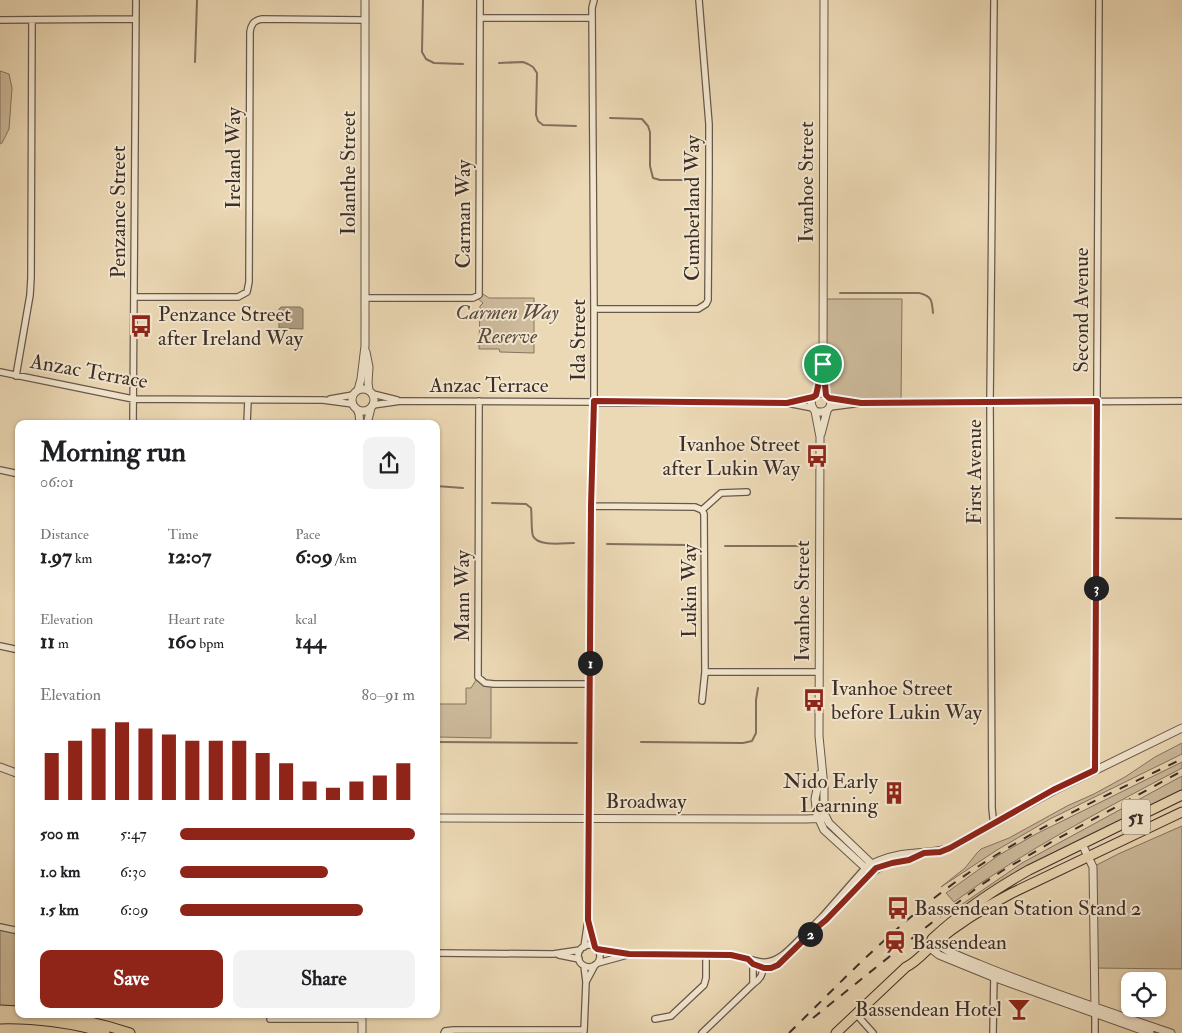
<!DOCTYPE html>
<meta charset="utf-8">
<style>
:root{--surface:#fff;--page:#f2f2f2;--text:#202124;--muted:#757577;--accent:#8f2418}
body{margin:0;font-family:"IM FELL Double Pica",serif;background:var(--page);color:var(--text);height:100vh;display:flex;flex-direction:column;font-size:19px;white-space:nowrap}
*{box-sizing:border-box;margin:0}
p{font-size:16px;color:var(--muted)}
.icon{flex:none;width:28px;height:28px;fill:none;stroke:currentColor;stroke-width:2;stroke-linecap:round;stroke-linejoin:round}
.map{position:relative;flex:1;overflow:hidden}
.side{position:absolute;left:15px;top:420px;width:425px;height:598px;display:flex;flex-direction:column;background:var(--surface);border-radius:10px;box-shadow:0 1px 4px #0004}
.side>*{flex:none}
.controls{position:absolute;left:1121px;top:972px;display:grid;gap:10px}
.controls a{display:grid;place-items:center;width:45px;height:45px;border-radius:10px;background:var(--surface);box-shadow:0 1px 4px #0004;font-size:25px}
.pin{position:absolute;display:grid;place-items:center;width:42px;height:42px;color:#fff;margin:-21px;border:2px solid #fff;border-radius:50%;box-shadow:0 1px 5px #0007}
.km{position:absolute;width:25px;height:25px;margin:-12px;border-radius:50%;background:#222;color:#fff;font-size:14px;line-height:25px;text-align:center}
.round{display:grid;place-items:center;flex:none;width:52px;height:52px;border-radius:10px;background:var(--page)}
.headline{display:flex;align-items:center;justify-content:space-between;height:85px;padding:0 25px}
h1{font-size:28px;font-weight:700;line-height:38px}
.figures{display:grid;grid-template-columns:repeat(3,1fr);gap:8px;height:85px;padding:5px 25px}
.figures div{display:grid;align-content:center}
.figures b{font-size:21px;font-weight:700}
.figures small{font-size:14px;font-weight:400}
.figures p{font-size:14px}
.chart{height:140px;padding:10px 25px}
.chart p{display:flex;justify-content:space-between}
.chart svg{width:100%;height:90px;margin-top:5px;stroke:var(--accent);stroke-width:6}
.cta{display:flex;gap:10px;margin-top:auto;padding:10px 25px}
.cta a{flex:1;height:58px;border-radius:10px;background:var(--accent);color:#fff;font-size:20px;font-weight:700;line-height:58px;text-align:center}
.cta a+a{background:var(--page);color:var(--text)}
ul{padding:0 25px;list-style:none;font-size:16px}
li{display:grid;grid-template-columns:80px 60px 1fr;align-items:center;height:38px}
li i{height:12px;border-radius:6px;background:var(--accent)}
.map>svg:first-child{display:block}
.green{fill:#cdbb9c;stroke:#857462}
.water{fill:#b09e84;stroke:#82715f}
.lines{fill:none;stroke-linecap:round;stroke-linejoin:round}
.stream{stroke:#82715f;stroke-width:2}
.minor-casing{stroke:#68584b;stroke-width:8}
.tertiary-casing{stroke:#68584b;stroke-width:9}
.primary-casing{stroke:#3d2e28;stroke-width:11}
.trunk-casing{stroke:#3d2e28;stroke-width:11}
.minor{stroke:#f2e6ce;stroke-width:5.5}
.tertiary{stroke:#f2e6ce;stroke-width:7}
.primary{stroke:#ebd8b4;stroke-width:9}
.trunk{stroke:#ebd8b4;stroke-width:9}
.rail{stroke:#3d2e28;stroke-width:2;stroke-dasharray:9 9;stroke-linecap:butt}
.route-casing{stroke:#fff;stroke-width:10}
.route{stroke:#8f2418;stroke-width:6}
.labels{text-anchor:middle;stroke-width:4;stroke-linejoin:round;paint-order:stroke}
.shield{fill:#f2e6ce;stroke:#73655a;stroke-width:1}
.shield-label{font-size:20px;font-weight:bold;fill:#3d2e28}
.street-label{font-size:21px;fill:#3d2e28;stroke:#f2e6ce}
.park-label{font-size:21px;font-style:italic;fill:#5a4a3f;stroke:#f2e6ce}
.poi-label{font-size:21px;fill:#3d2e28;stroke:#f2e6ce;text-anchor:start}
</style>
<div class="map">
<svg width="1182" height="1033" viewBox="0 0 1182 1033">
<rect width="100%" height="100%" fill="#ebd8b4"/>
<filter id="stains"><feTurbulence type="fractalNoise" baseFrequency=".004" numOctaves="4"/><feColorMatrix values="0 0 0 0 .2 0 0 0 0 .09 0 0 0 0 .02 0 0 0 .5 -.17"/></filter>
<radialGradient id="worn" r=".72"><stop offset=".6" stop-color="#630" stop-opacity="0"/><stop offset="1" stop-color="#630" stop-opacity=".3"/></radialGradient>
<path class="green" d="M 0,71 L 9,74 L 12,88 L 9,129 L 2,143 L 0,144 Z
M 480,292 L 489,298 L 534,298 L 534,353 L 500,352 L 499,349 L 479,349 L 480,306 L 483,303 L 476,297 Z
M 823,299 L 902,299 L 901,403 L 861,403 L 828,396 Z
M 478,677 L 491,683 L 491,738 L 436,737 L 436,704 L 466,704 L 466,688 L 471,688 Z
M 1182,743 L 1182,754 L 1050,819 L 997,850 L 941,887 L 965,868 L 977,853 L 981,849 L 1009,838 L 1067,806 L 1094,794 L 1125,777 L 1155,757 Z
M 1182,762 L 1182,768 C 1104,809 1025,850 954,902 L 946,893 L 999,855 L 1036,834 Z
M 1182,776 L 1182,792 L 962,910 L 958,907 L 1022,863 Z
M 1182,826 L 1182,969 L 1094,968 L 1093,867 L 1118,854 Z
M 0,927 L 19,931 L 19,1011 L 0,1010 Z"/>
<path class="water" d="M 281,307 L 300,307 L 303,309 L 303,329 L 279,328 L 279,309 Z"/>
<g class="lines">
<path class="stream" d="M 423,0 L 422,52 L 426,59 L 434,63 L 463,64
M 195,62 L 197,0
M 499,63 L 523,62 L 528,64 L 533,67 L 537,73 L 536,115 L 538,121 L 543,125 L 576,126
M 610,118 L 642,119 L 648,126 L 650,132 L 650,166 L 653,178 L 660,180 L 694,180
M 840,293 L 919,293 C 932,296 932,301 933,313
M 436,486 L 463,488
M 492,503 L 526,504 L 531,508 C 532,515 531,531 533,536 C 538,547 564,543 574,543
M 1116,518 L 1182,519
M 607,544 L 687,545
M 725,546 L 803,546
M 436,742 L 577,743
M 641,742 L 743,743 L 752,741 L 756,733 L 756,700 L 758,688"/>
<defs>
<path id="minor" d="M 994,0 L 990,402 L 992,808 L 993,818 L 996,822
M 480,18 L 592,18
M 0,20 L 135,19
M 134,297 L 238,297 L 247,292 L 249,282 L 250,32 C 251,24 254,20 262,19 L 365,20
M 365,298 L 473,298 L 479,295 L 480,0
M 594,309 L 698,309 L 706,304 L 708,300 L 709,176 L 709,124 L 699,0
M 0,372 L 133,399 L 323,400 L 353,404
M 16,376 L 30,295 L 31,278 L 32,20
M 373,394 L 397,400
M 829,398 L 854,402
M 330,399 L 353,395
M 479,401 L 478,677 L 485,683 L 494,684 L 590,684
M 789,403 L 813,397
M 373,405 L 401,401 L 787,403 L 813,408
M 830,407 L 861,403 L 1182,401
M 133,424 L 136,0
M 247,424 L 248,400
M 0,470 L 19,474
M 591,506 L 695,507 L 702,510 L 704,514 L 705,672 L 702,701
M 702,510 L 721,493 L 747,492
M 0,646 L 19,650
M 705,672 L 819,672
M 1095,770 L 1099,0
M 589,924 L 595,947
M 813,926 L 823,916 L 866,867
M 0,927 L 19,931
M578 956a11 11 0 1 1 22 0a11 11 0 1 1-22 0Z
M 584,947 L 588,920 L 591,506 L 594,401 L 594,309 L 592,8 L 594,0
M 597,949 L 629,954 L 731,955 L 748,959 L 753,964 L 764,968 L 771,967 L 778,965 L 782,962 L 815,929 L 826,920 L 871,873
M 436,953 L 553,954 L 580,950
M 559,955 L 579,959
M 748,959 C 754,960 761,963 767,962 C 782,960 793,945 803,936
M 598,963 L 627,955
M 584,966 L 586,982 L 584,1031
M 586,982 L 595,965
M 753,984 L 753,964 L 754,961
M 856,1014 L 873,1033
M 270,1019 L 362,1019
M 655,1019 L 671,1016 L 704,985 L 706,978 L 706,955
M 444,1033 L 445,1031 L 454,1030 L 584,1030
M 702,1033 L 753,984 C 762,978 762,974 764,965
M 993,1033 L 994,975
M 1095,1033 L 1095,1013"/>
<path id="tertiary" d="M 824,0 L 823,364 L 826,395
M 366,352 L 369,367 L 368,383 L 369,390
M352 400a11 11 0 1 1 22 0a11 11 0 1 1-22 0Z
M 358,390 L 361,379 L 365,346 L 365,0
M 816,395 L 822,369
M 357,409 L 359,414 L 360,424
M 815,411 C 824,414 831,410 831,401 C 823,384 803,398 815,411 L 820,437 L 819,736 L 824,787 L 824,813 L 829,823 L 876,868
M 367,424 L 371,408
M 821,434 L 827,411
M 0,767 L 19,774
M 820,774 L 815,799 L 817,815 L 824,830 L 871,873 C 885,861 904,862 920,855
M 436,818 L 807,819 L 826,818
M 1082,844 L 1093,867 L 1095,1011
M 866,867 C 880,859 898,854 915,853 C 927,852 939,852 950,848 L 1053,791 L 1182,728
M 932,939 C 944,952 963,957 979,964 C 1042,990 1107,1011 1171,1033
M 925,944 L 939,955 L 993,977 L 1150,1033
M 362,1014 L 362,1033"/>
<path id="primary" d="M 0,1010 L 19,1011
M 48,1014 C 76,1018 103,1024 130,1033
M 0,1019 C 32,1018 75,1023 105,1033"/>
<path id="trunk" d="M 932,939 C 961,912 995,889 1029,870 L 1182,795
M 836,1033 L 906,967 C 917,962 926,950 936,942 C 959,923 985,907 1012,893 L 1182,812"/>
</defs>
<use href="#minor" class="minor-casing"/>
<use href="#tertiary" class="tertiary-casing"/>
<use href="#primary" class="primary-casing"/>
<use href="#trunk" class="trunk-casing"/>
<use href="#minor" class="minor"/>
<use href="#tertiary" class="tertiary"/>
<use href="#primary" class="primary"/>
<use href="#trunk" class="trunk"/>
<path class="rail" d="M 813,1018 L 925,928 L 978,887 L 1002,871 L 1055,840 L 1182,771
M 789,1033 C 843,980 895,925 957,881 C 1027,831 1105,796 1182,759"/>
</g>
<g class="lines">
<defs>
<path id="route" d="M 823,364 L 826,395 L 829,398 L 861,403 L 1097,401 L 1095,770 L 1053,790 L 950,848 L 940,852 L 924,853 L 909,860 L 892,863 L 876,868 L 826,920 L 815,929 L 778,965 L 771,968 L 764,968 L 753,964 L 748,959 L 731,955 L 629,954 L 597,949 L 595,947 L 588,920 L 591,506 L 594,401 L 787,403 L 813,397 L 816,395 Z"/>
</defs>
<use href="#route" class="route-casing"/>
<use href="#route" class="route"/>
</g>
<defs>
<symbol id="bus-bare" viewBox="-9 -9 18 18"><path d="M-5-6H5V4H4V6H2V4H-2V6H-4V4H-5ZM-3.5-4V0h7V-4ZM-3.5 1.2v1.5H-2V1.2ZM2 1.2v1.5H3.5V1.2Z" fill="#8f2418" stroke="#f2e6ce" stroke-width="2.5" paint-order="stroke"/></symbol>
<symbol id="building-bare" viewBox="-9 -9 18 18"><path d="M-4-6H4V6H1V3H-1V6H-4ZM-2.5-4.3h1.7v1.8h-1.7ZM.8-4.3h1.7v1.8H.8ZM-2.5-1h1.7V.8h-1.7ZM.8-1h1.7V.8H.8Z" fill="#8f2418" stroke="#f2e6ce" stroke-width="2.5" paint-order="stroke"/></symbol>
<symbol id="station-bare" viewBox="-9 -9 18 18"><path d="M-3-6H3Q5-6 5-4V2Q5 4 3 4L4.5 6H3L1.5 4h-3L-3 6H-4.5L-3 4Q-5 4-5 2V-4Q-5-6-3-6ZM-3.5-4v3h7v-3ZM-3.5 1v1.5H-2V1ZM2 1v1.5H3.5V1Z" fill="#8f2418" stroke="#f2e6ce" stroke-width="2.5" paint-order="stroke"/></symbol>
<symbol id="bar-bare" viewBox="-9 -9 18 18"><path d="M-6-5H6L.8 .8V4.5H3.5V6h-7V4.5H-.8V.8Z" fill="#8f2418" stroke="#f2e6ce" stroke-width="2.5" paint-order="stroke"/></symbol>
</defs>
<g fill-rule="evenodd">
<use href="#bus-bare" x="125" y="310" width="32" height="32"/>
<use href="#bus-bare" x="801" y="440" width="32" height="32"/>
<use href="#bus-bare" x="798" y="684" width="32" height="32"/>
<use href="#building-bare" x="878" y="777" width="32" height="32"/>
<use href="#bus-bare" x="882" y="892" width="32" height="32"/>
<use href="#station-bare" x="879" y="926" width="32" height="32"/>
<use href="#bar-bare" x="1003" y="993" width="32" height="32"/>
</g>
<g class="labels">
<rect class="shield" x="1122" y="799.5" width="28" height="35" rx="4"/>
<g class="shield-label">
<text x="1136" y="824">51</text>
</g>
<g class="street-label">
<text transform="translate(233 158) rotate(-90)" y="7">Ireland Way</text>
<text transform="translate(348 173) rotate(-90)" y="7">Iolanthe Street</text>
<text transform="translate(806 182) rotate(-90)" y="7">Ivanhoe Street</text>
<text transform="translate(692 208) rotate(-90)" y="7">Cumberland Way</text>
<text transform="translate(118 212) rotate(-90)" y="7">Penzance Street</text>
<text transform="translate(463 214) rotate(-90)" y="7">Carman Way</text>
<text transform="translate(1081 310) rotate(-90)" y="7">Second Avenue</text>
<text transform="translate(578 340) rotate(-90)" y="7">Ida Street</text>
<text transform="translate(89 371) rotate(10)" y="7">Anzac Terrace</text>
<text x="489" y="392">Anzac Terrace</text>
<text transform="translate(974 472) rotate(-90)" y="7">First Avenue</text>
<text transform="translate(689 591) rotate(-90)" y="7">Lukin Way</text>
<text transform="translate(462 596) rotate(-90)" y="7">Mann Way</text>
<text transform="translate(802 601) rotate(-90)" y="7">Ivanhoe Street</text>
<text x="646" y="808">Broadway</text>
</g>
<g class="park-label">
<text x="507" y="319">Carmen Way<tspan x="507" dy="24">Reserve</tspan></text>
</g>
<g class="poi-label">
<text x="158" y="321">Penzance Street<tspan x="158" dy="24">after Ireland Way</tspan></text>
<text x="800" y="451" text-anchor="end">Ivanhoe Street<tspan x="800" dy="24">after Lukin Way</tspan></text>
<text x="831" y="695">Ivanhoe Street<tspan x="831" dy="24">before Lukin Way</tspan></text>
<text x="878" y="788" text-anchor="end">Nido Early<tspan x="878" dy="24">Learning</tspan></text>
<text x="914" y="915">Bassendean Station Stand 2</text>
<text x="912" y="949">Bassendean</text>
<text x="1002" y="1016" text-anchor="end">Bassendean Hotel</text>
</g>
</g>
<rect width="100%" height="100%" filter="url(#stains)"/>
<rect width="100%" height="100%" fill="url(#worn)"/>
</svg>
<div class="controls">
<a><svg class="icon" aria-label="locate" viewBox="0 0 24 24"><circle cx="12" cy="12" r="6"/><path d="M12 2v4M12 18v4M2 12h4M18 12h4"/></svg></a>
</div>
<div class="pin" style="left:823px;top:364px;background:#1e9e55"><svg class="icon" aria-label="arrive" viewBox="0 0 24 24"><path d="M6 21V4h12l-3 4 3 4H6"/></svg></div>
<b class="km" style="left:590px;top:663px">1</b>
<b class="km" style="left:810px;top:934px">2</b>
<b class="km" style="left:1096px;top:588px">3</b>
<section class="side">
<div class="headline"><div><h1>Morning run</h1><p>06:01</p></div><a class="round"><svg class="icon" aria-label="share" viewBox="0 0 24 24"><path d="M12 15V3M7 8l5-5 5 5M5 13v7h14v-7"/></svg></a></div>
<div class="figures">
<div><p>Distance</p><b>1.97<small> km</small></b></div>
<div><p>Time</p><b>12:07</b></div>
<div><p>Pace</p><b>6:09<small> /km</small></b></div>
</div>
<div class="figures">
<div><p>Elevation</p><b>11<small> m</small></b></div>
<div><p>Heart rate</p><b>160<small> bpm</small></b></div>
<div><p>kcal</p><b>144</b></div>
</div>
<div class="chart"><p><span>Elevation</span>80–91 m</p>
<svg viewBox="0 0 160 44" preserveAspectRatio="none"><path d="M5 44V21M15 44V15M25 44V9M35 44V6M45 44V9M55 44V12M65 44V15M75 44V15M85 44V15M95 44V21M105 44V26M115 44V35M125 44V38M135 44V35M145 44V32M155 44V26"/></svg>
</div>
<ul>
<li><b>500 m</b>5:47<i style="width:100%"></i></li>
<li><b>1.0 km</b>6:30<i style="width:63%"></i></li>
<li><b>1.5 km</b>6:09<i style="width:78%"></i></li>
</ul>
<div class="cta"><a>Save</a><a>Share</a></div>
</section>
</div>
